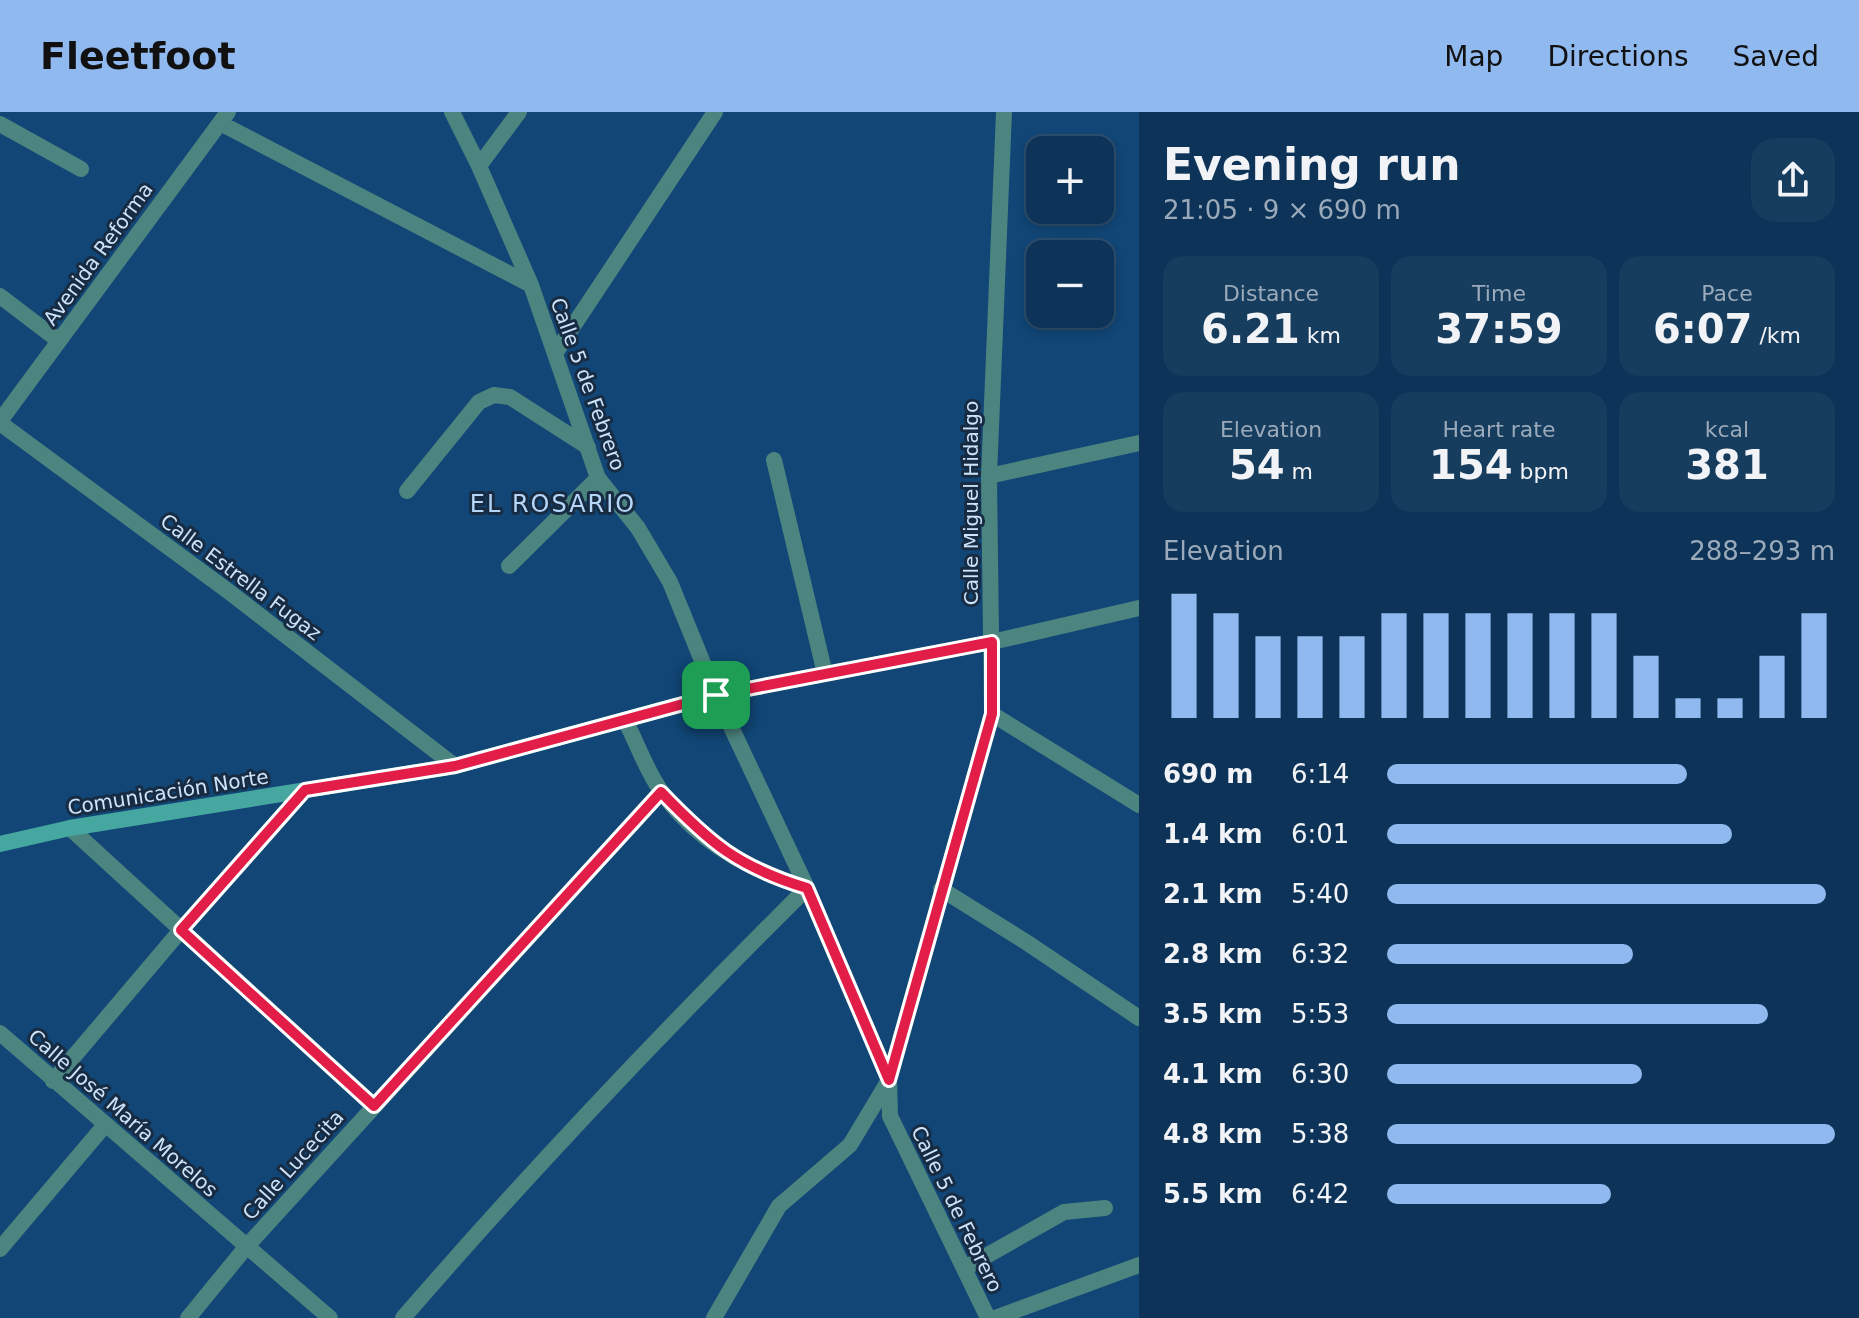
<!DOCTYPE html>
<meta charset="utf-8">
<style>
:root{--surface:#0d3458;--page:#163c5e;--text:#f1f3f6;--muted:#9aaaba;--line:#2d4f6e;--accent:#90b9f0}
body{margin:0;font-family:"DejaVu Sans",sans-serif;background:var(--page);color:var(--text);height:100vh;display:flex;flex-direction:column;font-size:30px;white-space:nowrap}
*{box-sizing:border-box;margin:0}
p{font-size:26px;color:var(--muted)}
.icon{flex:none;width:44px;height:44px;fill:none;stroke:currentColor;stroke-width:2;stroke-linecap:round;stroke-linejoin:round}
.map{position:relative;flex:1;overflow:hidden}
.side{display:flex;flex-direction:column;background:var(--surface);width:720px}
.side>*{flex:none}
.buttons{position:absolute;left:1026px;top:24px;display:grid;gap:16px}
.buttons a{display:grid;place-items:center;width:88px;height:88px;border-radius:16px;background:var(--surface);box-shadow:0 4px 12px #0003,0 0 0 2px var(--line);font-size:40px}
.pin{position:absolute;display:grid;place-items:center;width:68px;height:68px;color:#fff;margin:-34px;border-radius:16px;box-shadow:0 4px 12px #0006}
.round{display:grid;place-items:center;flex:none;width:84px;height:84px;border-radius:24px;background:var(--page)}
.overview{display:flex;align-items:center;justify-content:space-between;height:136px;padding:0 24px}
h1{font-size:44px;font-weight:800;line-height:60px}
.figures{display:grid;grid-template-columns:repeat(3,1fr);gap:12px;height:136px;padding:8px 24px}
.figures div{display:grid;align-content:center;border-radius:20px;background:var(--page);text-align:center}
.figures b{font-size:40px;font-weight:800}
.figures small{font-size:22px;font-weight:400}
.figures p{font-size:22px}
.chart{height:224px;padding:16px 24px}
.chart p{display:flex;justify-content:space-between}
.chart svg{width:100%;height:144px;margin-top:8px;stroke:var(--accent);stroke-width:6}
ul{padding:0 24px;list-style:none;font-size:26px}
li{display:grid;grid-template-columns:128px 96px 1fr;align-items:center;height:60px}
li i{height:20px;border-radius:10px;background:var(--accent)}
header{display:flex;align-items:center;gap:48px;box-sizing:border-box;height:112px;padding:0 40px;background:var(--accent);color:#111}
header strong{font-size:38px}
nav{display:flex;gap:44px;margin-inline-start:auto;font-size:28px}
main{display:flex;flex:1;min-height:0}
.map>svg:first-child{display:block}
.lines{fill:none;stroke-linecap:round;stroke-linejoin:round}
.street{stroke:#4c8480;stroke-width:16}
.secondary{stroke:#46a7a1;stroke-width:16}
.route-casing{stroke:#fff;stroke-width:16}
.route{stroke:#e11d48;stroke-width:10}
.labels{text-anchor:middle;stroke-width:6;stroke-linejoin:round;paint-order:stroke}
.street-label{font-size:20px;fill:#cde3fa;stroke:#172c42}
.quarter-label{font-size:24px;letter-spacing:2px;fill:#b6d6f9;stroke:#172c42}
</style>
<header>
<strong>Fleetfoot</strong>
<nav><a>Map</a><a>Directions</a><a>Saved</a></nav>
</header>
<main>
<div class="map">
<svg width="1139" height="1206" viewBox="0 0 1139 1206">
<rect width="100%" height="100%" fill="#114676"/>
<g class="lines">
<path class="street" d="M 452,0 L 479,54 L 531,173 L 598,366 L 638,416 L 670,470 L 716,583 L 807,776 L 889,968 L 890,1004 L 988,1206
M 220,11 L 531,173
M 0,12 L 81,57
M 479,54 L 519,0
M 0,184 L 59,229
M 556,240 L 715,0
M 0,309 L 228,0
M 0,311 L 228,479 L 455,654
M 774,348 L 825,562
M 989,364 L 1139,331
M 407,379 L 479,290 L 494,283 L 510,285 L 588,335
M 509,454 L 598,366
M 716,583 L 992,530 L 1139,496
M 992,602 L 1139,693
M 70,716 L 374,994
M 941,777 L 1026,830 L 1139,906
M 0,921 L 330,1206
M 53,969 L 181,818 L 305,678
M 0,1137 L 105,1013
M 965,1156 L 1064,1100 L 1105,1096
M 188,1206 L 247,1134 L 661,680
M 403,1206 C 532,1057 667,915 807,776 C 751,759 696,729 661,679 C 646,658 637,631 625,608
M 714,1206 L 779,1094 L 850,1033 L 889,968 L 992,602 L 989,364 L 1004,0
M 995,1206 L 1139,1153"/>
<path class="secondary" d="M 0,732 L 70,716 L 455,654 L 716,583"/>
</g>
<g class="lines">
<defs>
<path id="route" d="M 992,530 L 992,602 L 889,968 L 807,776 C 738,755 710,731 661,680 L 374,994 L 181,818 L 305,678 L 455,654 L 716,583 Z"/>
</defs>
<use href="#route" class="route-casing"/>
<use href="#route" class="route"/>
</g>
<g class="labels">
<g class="street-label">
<text transform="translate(98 142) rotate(-54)" y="7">Avenida Reforma</text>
<text transform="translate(588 272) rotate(70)" y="7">Calle 5 de Febrero</text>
<text transform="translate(971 391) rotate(-90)" y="7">Calle Miguel Hidalgo</text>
<text transform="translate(241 465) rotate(37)" y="7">Calle Estrella Fugaz</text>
<text transform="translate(168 680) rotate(-9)" y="7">Comunicación Norte</text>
<text transform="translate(123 1001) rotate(41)" y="7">Calle José María Morelos</text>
<text transform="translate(293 1053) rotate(-48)" y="7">Calle Lucecita</text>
<text transform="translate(957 1097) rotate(64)" y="7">Calle 5 de Febrero</text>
</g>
<g class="quarter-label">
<text x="553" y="400">EL ROSARIO</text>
</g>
</g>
</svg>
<div class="buttons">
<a>+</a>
<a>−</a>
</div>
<div class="pin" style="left:716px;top:583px;background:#1e9e55"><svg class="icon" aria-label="arrive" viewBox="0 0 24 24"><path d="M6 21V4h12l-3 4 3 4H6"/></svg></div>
</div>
<section class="side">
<div class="overview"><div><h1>Evening run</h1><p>21:05 · 9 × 690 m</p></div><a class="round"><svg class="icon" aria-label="share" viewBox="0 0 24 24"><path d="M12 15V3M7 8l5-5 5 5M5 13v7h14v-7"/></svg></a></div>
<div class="figures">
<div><p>Distance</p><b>6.21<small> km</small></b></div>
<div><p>Time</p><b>37:59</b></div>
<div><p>Pace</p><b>6:07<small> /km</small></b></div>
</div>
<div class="figures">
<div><p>Elevation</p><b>54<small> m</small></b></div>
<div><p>Heart rate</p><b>154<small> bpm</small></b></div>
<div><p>kcal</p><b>381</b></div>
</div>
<div class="chart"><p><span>Elevation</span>288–293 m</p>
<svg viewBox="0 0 160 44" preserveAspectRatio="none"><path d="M5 44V6M15 44V12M25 44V19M35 44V19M45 44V19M55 44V12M65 44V12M75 44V12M85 44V12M95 44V12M105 44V12M115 44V25M125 44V38M135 44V38M145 44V25M155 44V12"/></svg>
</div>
<ul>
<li><b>690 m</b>6:14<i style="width:67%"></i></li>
<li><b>1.4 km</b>6:01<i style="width:77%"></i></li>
<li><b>2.1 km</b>5:40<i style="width:98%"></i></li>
<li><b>2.8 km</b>6:32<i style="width:55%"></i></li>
<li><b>3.5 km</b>5:53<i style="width:85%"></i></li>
<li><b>4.1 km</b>6:30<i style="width:57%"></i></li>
<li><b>4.8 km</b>5:38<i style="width:100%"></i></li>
<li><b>5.5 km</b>6:42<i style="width:50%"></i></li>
</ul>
</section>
</main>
